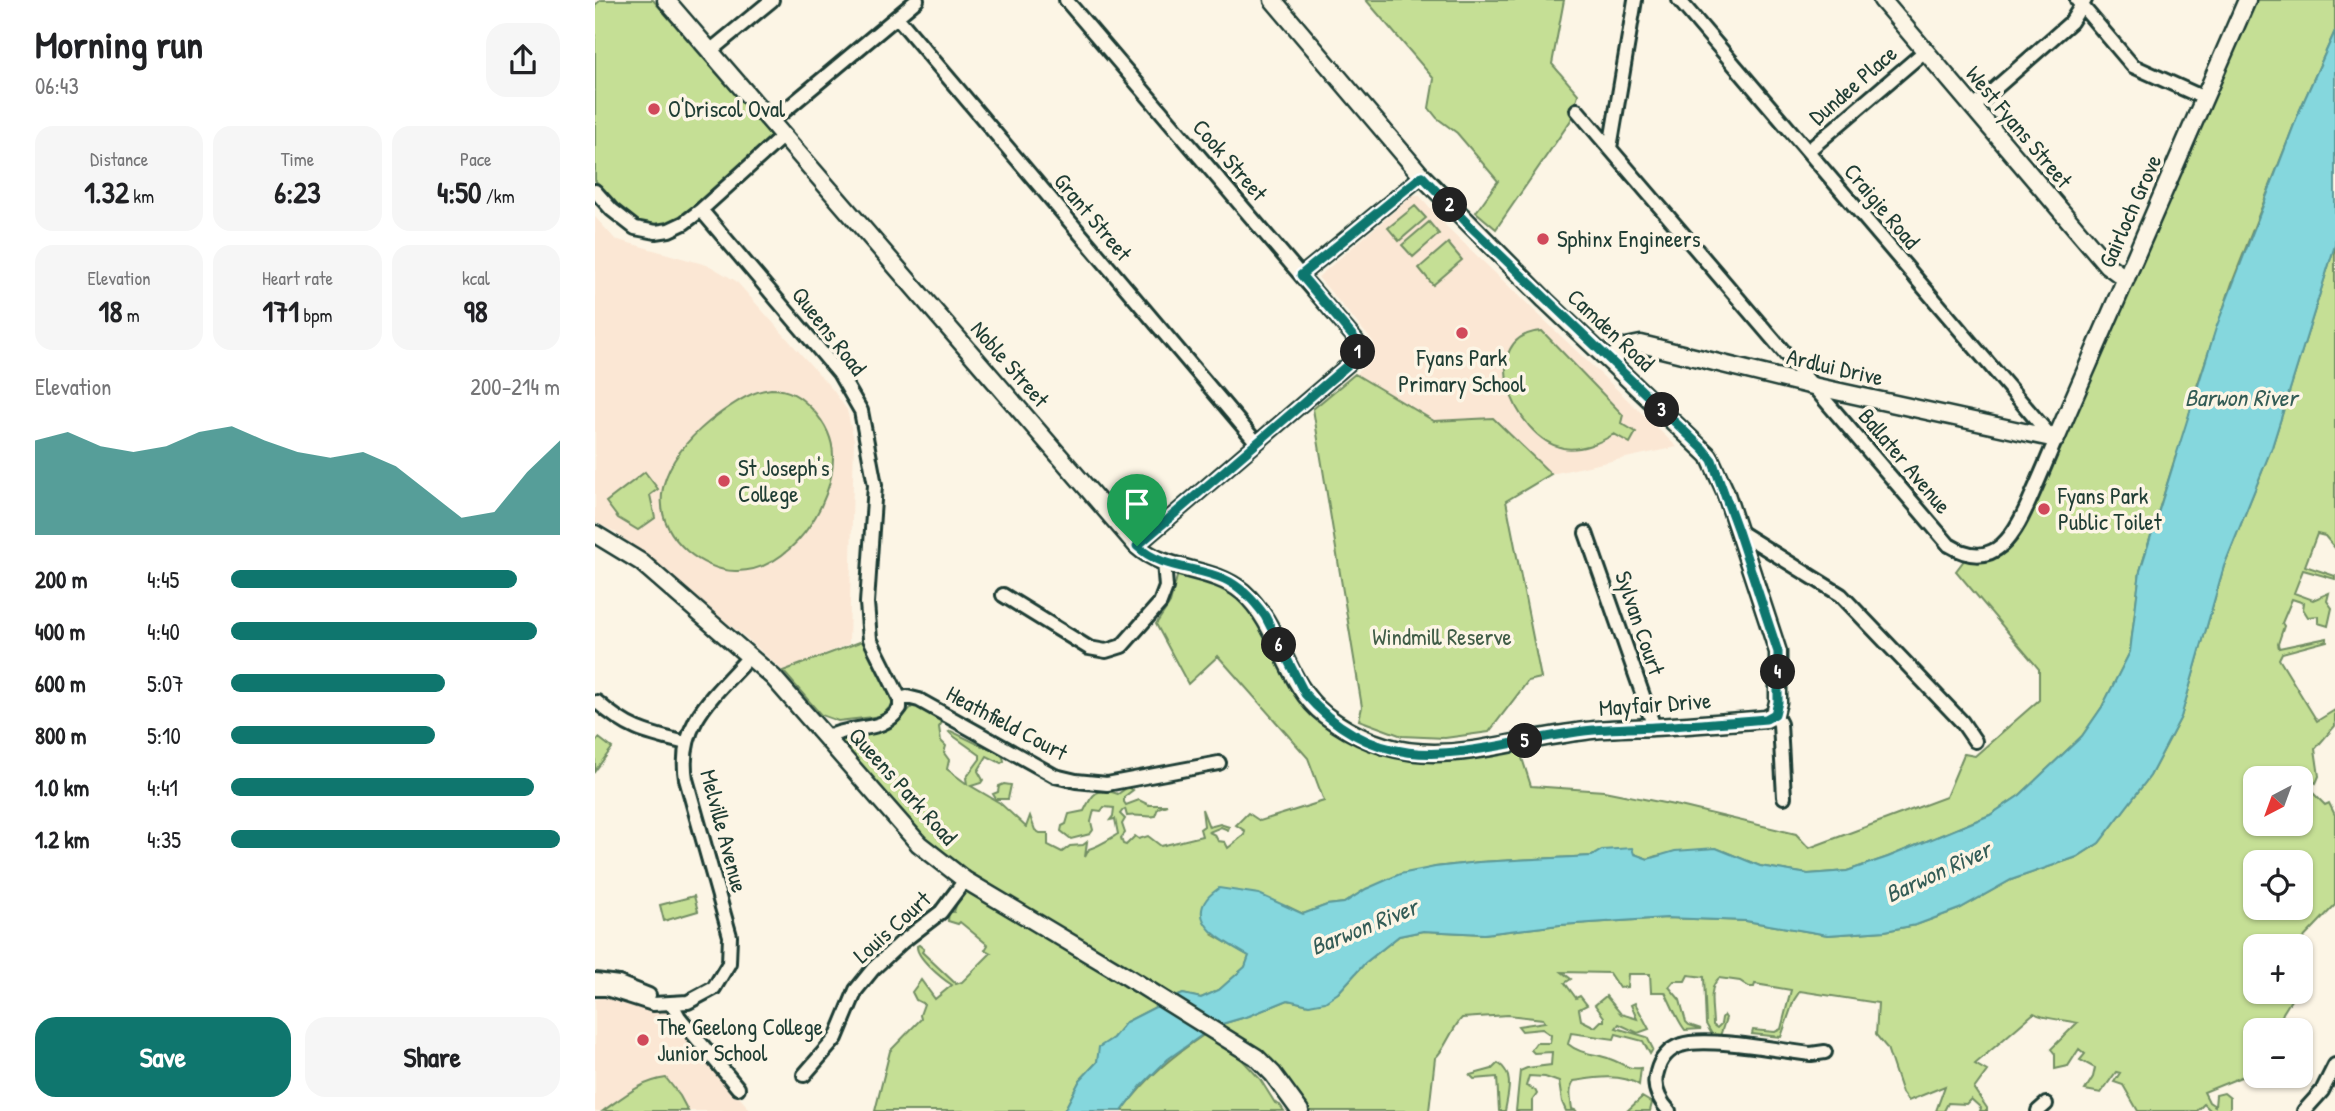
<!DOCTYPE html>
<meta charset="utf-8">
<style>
:root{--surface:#fff;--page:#f6f6f6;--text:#202124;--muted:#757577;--accent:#0f766e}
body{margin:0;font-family:"Patrick Hand",sans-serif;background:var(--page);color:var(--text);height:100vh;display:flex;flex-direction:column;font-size:26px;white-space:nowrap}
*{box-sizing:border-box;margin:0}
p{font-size:23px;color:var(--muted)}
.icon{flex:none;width:38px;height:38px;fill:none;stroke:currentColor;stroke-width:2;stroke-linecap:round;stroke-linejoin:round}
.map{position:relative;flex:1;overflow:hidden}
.side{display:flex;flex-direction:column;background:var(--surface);width:595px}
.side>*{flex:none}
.needle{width:46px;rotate:221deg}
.tools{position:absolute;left:1648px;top:766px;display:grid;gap:14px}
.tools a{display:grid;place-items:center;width:70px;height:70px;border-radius:14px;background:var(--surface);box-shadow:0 2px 5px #0004;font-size:35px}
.pin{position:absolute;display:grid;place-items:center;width:60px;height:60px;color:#fff;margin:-72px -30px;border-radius:50% 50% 50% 0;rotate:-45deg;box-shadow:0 0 7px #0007}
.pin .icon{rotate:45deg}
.km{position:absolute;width:35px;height:35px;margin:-18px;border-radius:50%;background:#222;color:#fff;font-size:19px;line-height:35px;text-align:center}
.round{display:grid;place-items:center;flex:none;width:74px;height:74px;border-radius:21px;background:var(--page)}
.head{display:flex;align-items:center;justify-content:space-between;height:119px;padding:0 35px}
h1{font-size:38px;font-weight:700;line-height:52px}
.figures{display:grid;grid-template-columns:repeat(3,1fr);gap:10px;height:119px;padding:7px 35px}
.figures div{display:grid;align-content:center;border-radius:18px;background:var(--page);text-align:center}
.figures b{font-size:30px;font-weight:700}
.figures small{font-size:19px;font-weight:400}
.figures p{font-size:19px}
.chart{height:196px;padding:14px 35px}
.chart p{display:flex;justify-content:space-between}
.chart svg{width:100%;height:126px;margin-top:7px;fill:var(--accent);opacity:.7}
.action{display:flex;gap:14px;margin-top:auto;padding:14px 35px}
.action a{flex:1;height:80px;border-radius:21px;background:var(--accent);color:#fff;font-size:28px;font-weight:700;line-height:80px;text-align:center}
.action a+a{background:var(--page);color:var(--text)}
ul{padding:0 35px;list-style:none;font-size:23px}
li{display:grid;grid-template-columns:112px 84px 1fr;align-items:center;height:52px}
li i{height:18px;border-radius:9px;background:var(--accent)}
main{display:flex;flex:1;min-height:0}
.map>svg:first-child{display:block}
.built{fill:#fbe7d4}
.green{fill:#c5df95;stroke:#728e64;stroke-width:2;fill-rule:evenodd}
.water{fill:#85d7dd;stroke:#5c9999;stroke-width:2}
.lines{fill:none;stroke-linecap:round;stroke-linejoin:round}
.street-casing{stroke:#1f3d34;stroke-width:18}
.secondary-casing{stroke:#1f3d34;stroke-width:21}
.street{stroke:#fcf5e5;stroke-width:12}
.secondary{stroke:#fcf5e5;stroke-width:16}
.route-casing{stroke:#fff;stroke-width:14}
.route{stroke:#0f766e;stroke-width:9}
.poi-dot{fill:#d1495b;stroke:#fcf5e5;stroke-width:2.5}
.labels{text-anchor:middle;stroke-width:7;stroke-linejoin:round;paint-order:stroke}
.street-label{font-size:23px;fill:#1f3d34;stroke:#fcf5e5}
.poi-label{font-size:23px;fill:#1f3d34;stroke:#fcf5e5;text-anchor:start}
.park-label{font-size:23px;fill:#405d47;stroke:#fcf5e5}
.water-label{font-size:24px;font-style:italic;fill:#335c56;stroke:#fcf5e5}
</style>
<main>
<section class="side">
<div class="head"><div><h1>Morning run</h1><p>06:43</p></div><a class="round"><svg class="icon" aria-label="share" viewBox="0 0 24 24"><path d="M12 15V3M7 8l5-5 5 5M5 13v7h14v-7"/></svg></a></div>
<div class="figures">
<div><p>Distance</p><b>1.32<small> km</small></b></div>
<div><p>Time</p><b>6:23</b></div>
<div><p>Pace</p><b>4:50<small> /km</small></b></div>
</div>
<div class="figures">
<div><p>Elevation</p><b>18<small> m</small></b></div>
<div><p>Heart rate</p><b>171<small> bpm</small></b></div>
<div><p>kcal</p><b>98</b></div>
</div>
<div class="chart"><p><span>Elevation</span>200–214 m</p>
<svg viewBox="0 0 160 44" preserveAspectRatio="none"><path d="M0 44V11L10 8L20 13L30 15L40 13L50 8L60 6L70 11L80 15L90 17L100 15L110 20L120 29L130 38L140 36L150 22L160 11V44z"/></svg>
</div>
<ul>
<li><b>200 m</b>4:45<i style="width:87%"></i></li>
<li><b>400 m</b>4:40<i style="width:93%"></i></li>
<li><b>600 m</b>5:07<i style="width:65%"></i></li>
<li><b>800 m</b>5:10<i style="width:62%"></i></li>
<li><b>1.0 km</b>4:41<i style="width:92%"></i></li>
<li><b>1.2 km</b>4:35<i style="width:100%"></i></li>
</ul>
<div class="action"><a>Save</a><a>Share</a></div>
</section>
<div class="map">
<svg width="1740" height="1111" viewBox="0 0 1740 1111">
<rect width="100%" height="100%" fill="#fcf5e5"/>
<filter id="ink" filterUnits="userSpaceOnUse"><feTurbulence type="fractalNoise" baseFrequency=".0143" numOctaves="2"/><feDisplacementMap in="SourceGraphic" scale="14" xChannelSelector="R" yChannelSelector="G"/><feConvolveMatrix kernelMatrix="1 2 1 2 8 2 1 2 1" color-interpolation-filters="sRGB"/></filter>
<g filter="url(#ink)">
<path class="built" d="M 818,195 L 824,195 L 851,226 L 1082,447 L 956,474 L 898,418 L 839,421 L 760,374 L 778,359 L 779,343 L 723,277 Z
M 0,217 L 20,239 L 115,266 L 141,281 L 238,390 L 252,410 L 259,440 L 254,644 L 188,671 L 156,642 L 20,532 L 0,522 Z
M 8,996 L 48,1009 L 73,1013 L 156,1111 L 0,1111 L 0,1000 Z"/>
<path class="green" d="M 6,0 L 58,0 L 176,136 L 81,222 C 39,234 25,209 0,180 L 0,5 Z
M 771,0 L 969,0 L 957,64 L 983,94 L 976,120 L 901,229 L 881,212 L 903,181 L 862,133 L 842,118 L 834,108 L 839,79 Z
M 1659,0 L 1740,0 L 1740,31 L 1704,112 L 1637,283 L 1599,395 L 1588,441 L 1580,458 L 1545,571 L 1535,652 L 1507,707 L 1487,736 L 1425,795 L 1395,815 L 1293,857 L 1252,871 L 1213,874 L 1165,866 L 1121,848 L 1061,856 L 1053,859 L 1039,854 L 1007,850 L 997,856 L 884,862 L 840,867 L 771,889 L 749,903 L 732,905 L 708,914 L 692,906 L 618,935 L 654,956 L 650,967 L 624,990 L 606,998 L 588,994 L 576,999 L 531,1022 L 518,1038 L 505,1047 L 502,1062 L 485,1080 L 469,1111 L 280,1111 L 295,1051 L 326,1019 L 325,1015 L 329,1004 L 321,1000 L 317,992 L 326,980 L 340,999 L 357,985 C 346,978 321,957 322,946 L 324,945 L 329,949 L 327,952 L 361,984 L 367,982 L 396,953 L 390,950 L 393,945 L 365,922 L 363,924 L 353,921 L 354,912 L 359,912 L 368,884 L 349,865 L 245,742 C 259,732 279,734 295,727 C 306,722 311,710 321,704 L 348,721 L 344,727 L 346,741 L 351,746 L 349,753 L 354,760 L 352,769 L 372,784 L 371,778 L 385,759 L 385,755 L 357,735 L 354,732 L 356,731 L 391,748 L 399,747 L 408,757 L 409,761 L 406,763 L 392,756 L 383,771 L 388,780 L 386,783 L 376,786 L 405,803 L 431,827 L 435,816 L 440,830 L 445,833 L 453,833 L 453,845 L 467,852 L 475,846 L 488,845 L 492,842 L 490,857 L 494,849 C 504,846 513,840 523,834 L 520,819 L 515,820 L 518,816 L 519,808 L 509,807 L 506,811 L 499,810 L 496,822 L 498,830 L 495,834 L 476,839 L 466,831 L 467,826 L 471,824 L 474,814 L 489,811 C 497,794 502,786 523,794 L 533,787 L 538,790 L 529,797 L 529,802 L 531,805 L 544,800 L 554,805 L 572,805 L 563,808 L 560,816 C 552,818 544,814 532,816 L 530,809 L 528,810 L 525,814 L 530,819 L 527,824 L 530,833 L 526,838 L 528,844 L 531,845 L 540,836 L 544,839 L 553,836 L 566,846 L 607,836 L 605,829 L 609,826 L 607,809 L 614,827 L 625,824 L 634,827 L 633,830 L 626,827 L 614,832 L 620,835 L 623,841 L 630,842 L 633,848 L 649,835 L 650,831 L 641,825 L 653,813 L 665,821 L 729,801 L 713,758 L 623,656 L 593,684 L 561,624 L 575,603 L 583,573 L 627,584 L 656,606 L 734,724 L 798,757 L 849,760 L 920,751 L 926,755 L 936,786 L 1009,791 L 1089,807 L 1201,834 L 1214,848 L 1351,797 L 1369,754 L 1380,756 L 1444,700 L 1444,669 L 1361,571 L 1370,559 C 1394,564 1410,557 1424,537 L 1523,309 L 1541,278 Z
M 820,206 L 831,218 L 804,241 L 793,228 Z
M 834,222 L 844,234 L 818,257 L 807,245 Z
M 853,243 L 867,260 L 838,285 L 824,268 Z
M 1740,245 L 1740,548 L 1730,536 L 1722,534 L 1710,566 L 1740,576 L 1740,579 L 1708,570 L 1699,593 L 1718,600 L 1734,593 L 1732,601 L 1737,608 L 1733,626 L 1723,623 L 1723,616 L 1713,617 L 1708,609 L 1709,603 L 1697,599 L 1687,623 L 1689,626 L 1683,644 L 1684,648 L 1732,638 L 1732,641 L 1687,653 L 1684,659 L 1722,721 L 1740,710 L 1740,726 L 1720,749 L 1724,776 L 1721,783 L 1714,779 L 1715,790 L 1730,805 L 1734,803 L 1740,815 L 1740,905 L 1700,947 L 1661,947 L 1661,992 L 1701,992 L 1688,1013 L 1682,1031 L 1661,1031 L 1661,1071 L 1609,1092 L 1614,1102 L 1620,1106 L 1621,1095 L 1629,1093 L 1635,1098 L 1635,1111 L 1616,1111 L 1609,1104 L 1602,1111 L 1543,1111 L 1528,1085 L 1519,1082 L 1525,1073 L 1521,1072 L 1506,1093 L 1490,1090 L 1498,1077 L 1500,1068 L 1485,1060 L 1490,1054 L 1484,1049 L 1473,1066 L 1460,1069 L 1460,1054 L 1456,1049 L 1482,1023 C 1468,1019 1450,1020 1439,1013 L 1380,1064 L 1392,1071 L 1379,1089 L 1392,1108 L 1392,1111 L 1385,1111 L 1386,1108 L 1376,1099 L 1371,1104 L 1353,1103 L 1349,1111 L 1341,1111 L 1350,1086 L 1313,1101 L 1307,1093 L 1292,1048 L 1281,1035 L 1283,1003 L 1205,991 L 1199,1000 L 1186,1037 L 1157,1034 L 1158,1030 L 1180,1032 L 1186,1029 L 1196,990 L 1160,984 L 1159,987 L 1154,987 L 1145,981 L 1124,978 C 1112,988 1118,1010 1118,1025 L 1122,1028 L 1126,1024 L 1127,1018 L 1129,1015 L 1131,1018 L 1125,1036 L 1118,1036 L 1111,1024 L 1109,977 L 1093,975 L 1090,981 L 1079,981 L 1074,987 L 1085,1000 L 1091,1022 L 1094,1025 L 1106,1029 L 1090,1030 C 1081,1018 1076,1003 1070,992 L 1056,992 L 1055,974 L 1033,974 L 1032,987 L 1024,988 L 1014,973 L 967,972 L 976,979 L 970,983 L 981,998 L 985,996 L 992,1005 L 984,1009 L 986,1020 L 1000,1027 L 1006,1021 L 1009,1021 L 1009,1017 L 1000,1005 L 1011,996 L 1026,1014 L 1042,1019 L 1036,1005 L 1040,1003 L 1054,1029 L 1043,1033 L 1024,1024 L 1021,1028 L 1052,1037 L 1058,1049 L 1055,1054 L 1048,1041 L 1021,1034 L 1019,1039 L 976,1033 L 973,1044 C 986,1055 1000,1053 1015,1059 C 1027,1063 1033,1070 1046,1068 L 1044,1085 C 1025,1073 999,1078 979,1081 C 973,1088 976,1101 977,1109 L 982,1111 L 971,1111 L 967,1102 L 964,1082 L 950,1077 L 934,1076 L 931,1086 L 940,1090 L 942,1094 L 937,1101 L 937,1111 L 921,1111 L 925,1071 L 932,1068 L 956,1065 L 957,1052 L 939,1053 L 936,1050 L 941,1043 L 955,1043 L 956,1035 L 947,1029 L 927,1031 L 923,1026 L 950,1022 L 948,1019 L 913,1015 L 867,1018 C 856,1029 850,1050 840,1058 L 834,1111 L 710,1111 L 620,1026 L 654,1016 L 693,1000 L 714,1005 L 743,993 L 770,963 L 804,936 L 828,931 L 889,934 L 965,925 L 1072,918 L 1151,921 L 1233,935 L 1290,931 L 1321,925 L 1364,909 L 1416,880 L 1482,857 L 1504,843 L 1555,776 L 1586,717 L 1629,566 L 1677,447 ZM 1661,779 L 1706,779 L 1706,824 L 1661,824 ZM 1661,863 L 1706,863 L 1706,908 L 1661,908 Z
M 947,331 L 1028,415 L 1026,423 L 1041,432 L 1035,443 L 1019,434 C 1005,443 985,451 968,448 C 918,438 880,335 947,331 Z
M 760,374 L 839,421 L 898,418 L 956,474 L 911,501 L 946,678 L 933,681 L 894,732 L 850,738 L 807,736 L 764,720 L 767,707 L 718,409 Z
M 176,389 C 194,389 205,396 217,409 C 229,422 238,438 238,456 C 239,505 194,573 140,571 C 123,571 105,562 92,551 C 39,503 79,447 124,414 C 140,403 156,391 176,389 Z
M 50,472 L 63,489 L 55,495 L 60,518 L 43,530 L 23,518 L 11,502 Z
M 270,640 L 298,703 L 287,716 L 243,721 L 226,715 L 188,671 Z
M 4,738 L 17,748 L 0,771 L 0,743 Z
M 409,784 L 416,785 L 413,799 L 401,799 L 398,794 L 403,792 L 404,786 Z
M 99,896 L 103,911 L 69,921 L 65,905 Z
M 613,1032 L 641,1053 L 665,1079 L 680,1103 L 685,1105 L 689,1111 L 527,1111 C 554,1075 576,1057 613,1032 Z
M 903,1063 C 920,1074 913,1094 910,1111 L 904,1111 L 902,1077 L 879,1079 L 875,1075 L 897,1069 Z
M 71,1078 L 85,1096 L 93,1111 L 8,1111 C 28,1097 46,1081 71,1078 Z
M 1047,1097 L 1057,1103 L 1055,1111 L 1032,1111 Z"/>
<path class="water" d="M 1740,31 L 1740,245 L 1677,447 L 1629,566 L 1586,717 L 1555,776 L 1504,843 L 1482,857 L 1416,880 L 1364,909 L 1321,925 L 1290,931 L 1233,935 L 1151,921 L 1071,918 L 965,925 L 889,934 L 828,931 L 804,936 L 770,963 L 743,993 L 730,1002 L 714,1005 L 693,1000 L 654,1016 L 620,1026 L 573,1059 L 546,1086 L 527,1111 L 469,1111 L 485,1080 L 502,1062 L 504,1047 L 518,1038 L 531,1022 L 576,999 L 588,994 L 606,998 L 624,990 L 650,967 L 654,956 C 637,946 593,926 611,900 C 614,895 620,891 624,888 L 664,894 L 708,914 L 732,905 L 749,903 L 771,889 L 805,874 L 840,867 L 884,862 L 997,856 L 1007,850 L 1037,848 L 1039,854 L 1053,859 L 1080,851 L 1121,848 L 1165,866 L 1213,874 L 1252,871 L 1293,857 L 1395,815 L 1425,795 L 1487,736 L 1507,707 L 1535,652 L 1545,571 L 1621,328 L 1704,112 Z"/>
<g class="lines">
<defs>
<path id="street" d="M 471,0 L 761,340 L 765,349 L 762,357 L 542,546
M 1084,0 L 1457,438
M 1482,0 L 1538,66 L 1609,98
M 302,17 L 662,443
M 115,51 L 177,0
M 1378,108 L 1476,22 L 1490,0
M 982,110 L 1354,545 C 1401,574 1421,532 1437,495 C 1445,477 1453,458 1461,439
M 176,122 L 322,0
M 1015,148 L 1040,0
M 1213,151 L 1330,51
M 0,191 L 17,210 L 40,228 L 61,232 L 74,230 L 89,223 L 106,210 L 188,136
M 106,210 L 244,373 L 266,411 L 280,485 L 272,603 L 275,639 L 305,699 L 305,708 C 287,735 260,723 233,737
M 706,275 L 827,176
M 1143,531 L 1246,595 L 1367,722 L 1380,741
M 991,533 L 1059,727
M 408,595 L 494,648 L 511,651 L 527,646 L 565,603 L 571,587 L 569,562
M 305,699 L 312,697 L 324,700 L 460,776 L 481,781 L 512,784 L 624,763
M 2,702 C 34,730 50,733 91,743
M 1180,714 L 1185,724 L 1189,797
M 0,980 L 24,983 L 54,995
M 0,989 L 11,989 L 58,1004 L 93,1002 L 119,988 L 134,963 L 135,936 L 91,779 C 82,723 120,695 154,657
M 77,1004 L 84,1017 L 143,1088
M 209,1075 L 241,1038 L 261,990 L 278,969 L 307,942 L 346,912 L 370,880
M 1074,1111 C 1064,1100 1057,1087 1062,1072 C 1065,1059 1074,1049 1086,1045 C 1110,1036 1188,1051 1216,1054 L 1230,1052
M 1443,1111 L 1451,1104
M 1709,1111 L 1727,1091 L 1740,1065"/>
<path id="secondary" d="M 71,0 L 542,546 C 572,573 617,566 648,592 C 686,626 690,684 730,715 C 818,782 893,742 990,731 C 1013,728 1036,728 1059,727 C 1097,725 1134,722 1171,719 L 1180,714 L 1183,702 L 1183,652 L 1130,491 L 1114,456 L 950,300 L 827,176 L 678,0
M 1287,0 L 1512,265 L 1531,279
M 1015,360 L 1031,347 L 1046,344 L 1218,386 L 1461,439 L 1652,0
M 0,534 L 46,562 L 178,677 L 324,844 L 370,880 L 531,976 L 661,1057 L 678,1074 L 705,1111"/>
</defs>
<use href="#street" class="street-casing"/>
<use href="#secondary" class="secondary-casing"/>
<use href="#street" class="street"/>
<use href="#secondary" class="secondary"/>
</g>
</g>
<g class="lines" filter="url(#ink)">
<defs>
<path id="route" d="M 827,176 L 873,224 L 1108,449 L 1117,460 L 1143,531 L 1183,652 L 1183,702 L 1180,714 L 1171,719 C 1134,722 1096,725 1059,727 C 1036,728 1012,728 989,731 C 884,744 794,790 710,694 L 670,616 C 660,602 645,586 629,579 C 600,566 566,569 542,546 L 762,357 L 765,349 L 761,340 L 706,275 Z"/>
</defs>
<use href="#route" class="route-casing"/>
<use href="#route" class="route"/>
</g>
<g class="poi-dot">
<circle cx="59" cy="109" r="7"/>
<circle cx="948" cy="239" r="7"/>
<circle cx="867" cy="333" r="7"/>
<circle cx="129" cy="481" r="7"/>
<circle cx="1449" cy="509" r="7"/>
<circle cx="48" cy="1040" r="7"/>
</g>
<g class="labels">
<g class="street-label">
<text transform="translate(1258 85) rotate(-41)" y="8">Dundee Place</text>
<text transform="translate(1424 127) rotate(50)" y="8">West Fyans Street</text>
<text transform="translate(635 160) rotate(49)" y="8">Cook Street</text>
<text transform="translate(1287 206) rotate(50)" y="8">Craigie Road</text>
<text transform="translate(1535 211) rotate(-66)" y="8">Gairloch Grove</text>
<text transform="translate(498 217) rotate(50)" y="8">Grant Street</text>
<text transform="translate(1016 330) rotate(43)" y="8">Camden Road</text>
<text transform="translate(234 331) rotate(52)" y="8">Queens Road</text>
<text transform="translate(415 364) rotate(49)" y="8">Noble Street</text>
<text transform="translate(1240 367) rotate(13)" y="8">Ardlui Drive</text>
<text transform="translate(1310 461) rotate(50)" y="8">Ballater Avenue</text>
<text transform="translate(1045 623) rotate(71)" y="8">Sylvan Court</text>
<text transform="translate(1060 704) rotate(-4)" y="8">Mayfair Drive</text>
<text transform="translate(412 723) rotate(28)" y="8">Heathfield Court</text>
<text transform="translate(308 786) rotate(48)" y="8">Queens Park Road</text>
<text transform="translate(129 831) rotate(75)" y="8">Melville Avenue</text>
<text transform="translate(297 927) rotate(-42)" y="8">Louis Court</text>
</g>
<g class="poi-label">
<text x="73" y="117">O'Driscol Oval</text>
<text x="962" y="247">Sphinx Engineers</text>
<text x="867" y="366" text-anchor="middle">Fyans Park<tspan x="867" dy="26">Primary School</tspan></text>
<text x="143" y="476">St Joseph's<tspan x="143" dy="26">College</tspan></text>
<text x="1463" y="504">Fyans Park<tspan x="1463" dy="26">Public Toilet</tspan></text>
<text x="62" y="1035">The Geelong College<tspan x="62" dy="26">Junior School</tspan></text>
</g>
<g class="park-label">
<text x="847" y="645">Windmill Reserve</text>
</g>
<g class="water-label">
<text x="1646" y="406">Barwon River</text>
<text transform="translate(1343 872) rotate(-25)" y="8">Barwon River</text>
<text transform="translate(769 927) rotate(-22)" y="8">Barwon River</text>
</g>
</g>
</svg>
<div class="tools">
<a><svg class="needle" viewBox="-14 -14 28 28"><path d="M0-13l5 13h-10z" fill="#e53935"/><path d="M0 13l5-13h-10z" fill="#757577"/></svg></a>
<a><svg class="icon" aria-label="locate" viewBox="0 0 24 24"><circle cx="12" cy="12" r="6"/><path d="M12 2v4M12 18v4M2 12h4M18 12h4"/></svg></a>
<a>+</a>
<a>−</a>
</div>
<div class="pin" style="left:542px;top:546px;background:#1e9e55"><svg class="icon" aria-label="arrive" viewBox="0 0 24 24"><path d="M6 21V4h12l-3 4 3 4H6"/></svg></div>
<b class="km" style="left:763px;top:352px">1</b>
<b class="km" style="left:855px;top:205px">2</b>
<b class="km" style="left:1067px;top:410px">3</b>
<b class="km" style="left:1183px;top:672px">4</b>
<b class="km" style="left:930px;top:741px">5</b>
<b class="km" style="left:684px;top:645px">6</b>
</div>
</main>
